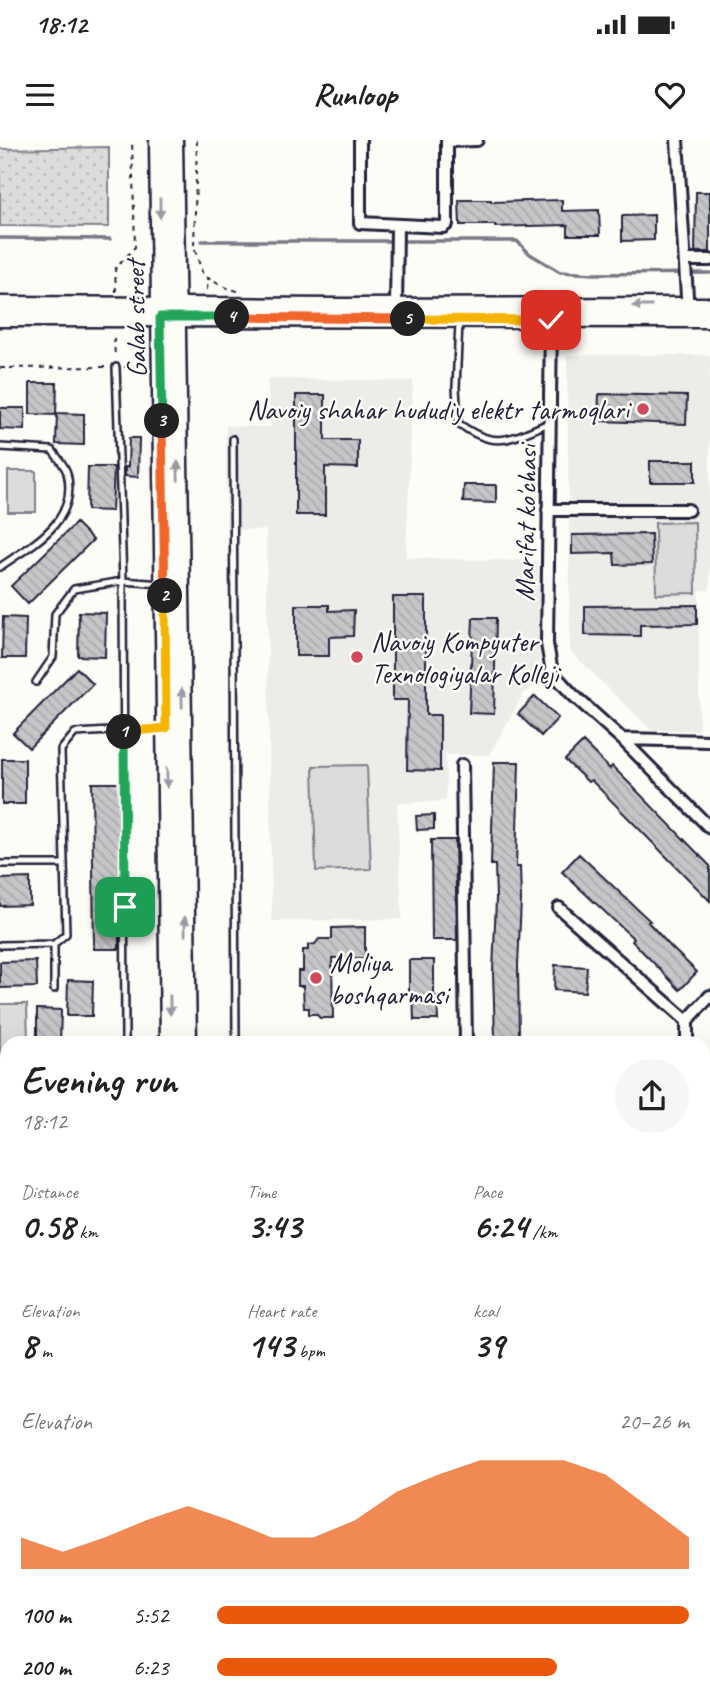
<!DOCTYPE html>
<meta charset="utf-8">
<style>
:root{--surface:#fff;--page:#f6f6f6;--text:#222;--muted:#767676;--accent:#ea580c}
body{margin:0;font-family:Caveat,sans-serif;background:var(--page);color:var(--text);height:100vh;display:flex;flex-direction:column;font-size:26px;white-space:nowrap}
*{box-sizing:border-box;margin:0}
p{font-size:23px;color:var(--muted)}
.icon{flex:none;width:38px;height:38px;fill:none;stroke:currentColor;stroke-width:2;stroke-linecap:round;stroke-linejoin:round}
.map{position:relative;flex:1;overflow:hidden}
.sheet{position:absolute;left:0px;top:896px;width:710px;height:672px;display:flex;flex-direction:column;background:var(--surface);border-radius:21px 21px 0 0;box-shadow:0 7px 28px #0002}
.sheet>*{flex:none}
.pin{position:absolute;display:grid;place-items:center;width:60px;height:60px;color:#fff;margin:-30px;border-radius:14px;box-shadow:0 4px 10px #0006}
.km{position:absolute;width:35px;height:35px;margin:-18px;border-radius:50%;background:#222;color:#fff;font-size:19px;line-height:35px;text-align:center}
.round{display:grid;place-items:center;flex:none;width:74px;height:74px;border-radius:37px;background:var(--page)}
.summary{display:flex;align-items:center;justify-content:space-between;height:119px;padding:0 21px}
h1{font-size:38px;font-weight:700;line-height:52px}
.metrics{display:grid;grid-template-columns:repeat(3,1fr);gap:10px;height:119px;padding:7px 21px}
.metrics div{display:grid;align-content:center}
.metrics b{font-size:35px;font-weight:700}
.metrics small{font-size:19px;font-weight:400}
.metrics p{font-size:19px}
.chart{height:196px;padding:14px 21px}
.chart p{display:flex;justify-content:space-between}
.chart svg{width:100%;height:126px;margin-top:7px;fill:var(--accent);opacity:.7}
ul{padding:0 21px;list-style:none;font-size:23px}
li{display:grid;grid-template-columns:112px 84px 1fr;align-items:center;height:52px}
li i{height:18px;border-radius:9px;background:var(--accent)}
.status{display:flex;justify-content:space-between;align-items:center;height:49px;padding:0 35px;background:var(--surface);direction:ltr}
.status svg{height:19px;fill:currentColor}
header{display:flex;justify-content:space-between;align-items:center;height:91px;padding:0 21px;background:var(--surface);font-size:32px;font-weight:700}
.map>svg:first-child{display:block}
.built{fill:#ecece9}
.grass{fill:url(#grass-dots);stroke:#807f8b;stroke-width:2}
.garden{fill:#dddcdb;stroke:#807f8b;stroke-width:2}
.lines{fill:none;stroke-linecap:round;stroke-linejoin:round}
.stream{stroke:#787885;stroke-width:3.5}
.building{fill:url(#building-back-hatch);stroke:#22223b;stroke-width:2}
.lane-casing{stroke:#22223b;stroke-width:10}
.street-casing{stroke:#22223b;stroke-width:16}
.secondary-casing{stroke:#22223b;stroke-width:21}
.primary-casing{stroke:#22223b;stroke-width:23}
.path{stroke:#22223b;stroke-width:2;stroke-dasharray:5 5;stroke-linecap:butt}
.lane{stroke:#fdfcf7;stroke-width:5}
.street{stroke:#fdfcf7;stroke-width:10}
.secondary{stroke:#fdfcf7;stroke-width:16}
.primary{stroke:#fdfcf7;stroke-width:18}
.oneway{fill:#9a9aa2}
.split-1-casing{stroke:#fff;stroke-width:14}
.split-2-casing{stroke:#fff;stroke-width:14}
.split-3-casing{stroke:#fff;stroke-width:14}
.split-4-casing{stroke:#fff;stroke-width:14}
.split-5-casing{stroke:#fff;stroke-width:14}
.split-6-casing{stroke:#fff;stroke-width:14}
.split-1{stroke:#22a559;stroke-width:9}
.split-2{stroke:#f5b400;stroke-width:9}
.split-3{stroke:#f0652b;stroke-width:9}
.split-4{stroke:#22a559;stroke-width:9}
.split-5{stroke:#f0652b;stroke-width:9}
.split-6{stroke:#f5b400;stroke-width:9}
.poi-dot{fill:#d1495b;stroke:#fdfcf7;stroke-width:2.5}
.labels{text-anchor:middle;stroke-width:5;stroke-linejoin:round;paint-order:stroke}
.street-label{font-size:28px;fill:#22223b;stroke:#fdfcf7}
.poi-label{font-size:28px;fill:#22223b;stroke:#fdfcf7;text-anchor:start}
</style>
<div class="status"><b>18:12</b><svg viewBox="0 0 49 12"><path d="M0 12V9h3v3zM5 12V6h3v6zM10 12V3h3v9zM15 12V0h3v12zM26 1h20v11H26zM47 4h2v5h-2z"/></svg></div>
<header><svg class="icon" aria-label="menu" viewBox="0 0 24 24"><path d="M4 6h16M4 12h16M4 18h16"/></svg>Runloop<svg class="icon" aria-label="heart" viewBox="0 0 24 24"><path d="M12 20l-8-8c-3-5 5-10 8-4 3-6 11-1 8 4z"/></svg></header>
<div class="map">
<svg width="710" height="1568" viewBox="0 0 710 1568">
<defs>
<pattern id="grass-dots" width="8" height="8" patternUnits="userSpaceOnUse" patternTransform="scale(1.75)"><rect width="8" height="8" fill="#dddcdb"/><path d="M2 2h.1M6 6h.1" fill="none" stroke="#bdbcbd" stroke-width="1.8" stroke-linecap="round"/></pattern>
<pattern id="building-back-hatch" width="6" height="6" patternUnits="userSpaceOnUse" patternTransform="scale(1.75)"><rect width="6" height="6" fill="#c6c6c8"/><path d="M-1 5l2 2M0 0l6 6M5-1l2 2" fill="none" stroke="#aaaaad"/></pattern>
</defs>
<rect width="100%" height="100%" fill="#fdfcf7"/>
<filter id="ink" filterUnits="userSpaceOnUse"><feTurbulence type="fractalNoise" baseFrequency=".0143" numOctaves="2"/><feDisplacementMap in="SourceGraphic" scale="14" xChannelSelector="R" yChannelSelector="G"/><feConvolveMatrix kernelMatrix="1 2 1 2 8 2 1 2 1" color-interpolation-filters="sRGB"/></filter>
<g filter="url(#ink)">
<path class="built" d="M 567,215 L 710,215 L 710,450 L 699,451 L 699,590 L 651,590 L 570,511 Z
M 267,239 L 413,241 L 406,418 L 538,421 L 540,542 L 524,553 L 489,615 L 446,615 L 446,661 L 397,663 L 402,779 L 272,781 L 266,390 L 226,390 L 226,286 L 271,287 Z"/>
<path class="grass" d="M 109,7 L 109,87 L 0,86 L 0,9 Z"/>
<path class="garden" d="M 8,331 L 36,331 L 36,372 L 8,372 Z
M 695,382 L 696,453 L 656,454 L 655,383 Z
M 367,625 L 371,729 L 316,731 L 313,626 Z
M 0,864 L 27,864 L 28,903 L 7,903 L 7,922 L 0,922 Z"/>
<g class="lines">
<path class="stream" d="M 0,98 L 110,99
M 202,101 L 517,101 L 530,114 L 560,132 L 594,134 L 710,133"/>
</g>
<path class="building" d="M 696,52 L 710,52 L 710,112 L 695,112 Z
M 459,60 L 491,60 L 491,62 L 562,60 L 562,71 L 599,70 L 600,95 L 568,95 L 568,85 L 495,87 L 495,85 L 460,85 Z
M 654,75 L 654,100 L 622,101 L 622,76 Z
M 30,243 L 57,243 L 56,275 L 30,274 Z
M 599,254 L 687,256 L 686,284 L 598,281 Z
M 296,255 L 325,255 L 325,300 L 358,300 L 358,328 L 325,327 L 325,375 L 296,375 Z
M 0,268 L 25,268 L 25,290 L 0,289 Z
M 57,273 L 84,274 L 84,305 L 56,304 Z
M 129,298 L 139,298 L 138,337 L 125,336 L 125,327 L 128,327 Z
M 650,321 L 695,321 L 695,342 L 650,342 Z
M 88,327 L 114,327 L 112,371 L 87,370 Z
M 464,345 L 496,345 L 496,363 L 463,362 Z
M 76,383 L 93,400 L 28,464 L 11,446 Z
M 651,394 L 652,424 L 615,425 L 614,413 L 572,414 L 572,395 Z
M 393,457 L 426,457 L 426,575 L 440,575 L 440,631 L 407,630 L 408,560 L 393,560 Z
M 296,465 L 329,465 L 329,471 L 354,470 L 353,496 L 329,497 L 329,516 L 296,516 Z
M 697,465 L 697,484 L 640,485 L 640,496 L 585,495 L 585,466 Z
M 79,472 L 106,473 L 105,517 L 78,516 Z
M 3,477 L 26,478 L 25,518 L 2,518 Z
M 473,478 L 496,478 L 494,574 L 469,573 Z
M 77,528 L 93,544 L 29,608 L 13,593 Z
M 535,556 L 558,578 L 541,596 L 518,574 Z
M 583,602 L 610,629 L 612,626 L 635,649 L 710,726 L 710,761 L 591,640 L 588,642 L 565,620 Z
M 2,619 L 25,619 L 25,664 L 2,664 Z
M 494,622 L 519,622 L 516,727 L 520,727 L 521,760 L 518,825 L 519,898 L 495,897 L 493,832 L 496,759 L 495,725 L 491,725 Z
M 92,643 L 119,643 L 119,809 L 94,809 Z
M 434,675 L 434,689 L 417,690 L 416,676 Z
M 431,700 L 455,700 L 457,800 L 432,800 Z
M 579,714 L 650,781 L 648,782 L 671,807 L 697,832 L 680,850 L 632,801 L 634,799 L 562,732 Z
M 30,738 L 30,765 L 0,766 L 0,739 Z
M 365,787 L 365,818 L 332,818 L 333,878 L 320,878 L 316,874 L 309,874 L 309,868 L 304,868 L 303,846 L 298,846 L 298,831 L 303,831 L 303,810 L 308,810 L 308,805 L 315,804 L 319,799 L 332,799 L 332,788 Z
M 409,820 L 434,820 L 434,856 L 437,856 L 438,880 L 414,880 L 413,852 L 409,852 Z
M 36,821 L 37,847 L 0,848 L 0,822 Z
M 555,825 L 587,827 L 585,852 L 554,850 Z
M 68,840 L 93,841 L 92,876 L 67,876 Z
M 37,869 L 61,870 L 60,903 L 37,903 Z"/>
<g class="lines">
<defs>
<path id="lane" d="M 459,183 L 456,247 L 458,283 C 496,311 510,299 549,283
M 116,227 L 123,441 L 125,903
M 233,299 L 236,903
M 0,307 L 52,310 C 57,317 65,325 67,333 C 79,381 33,404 0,427
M 36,542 L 53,517 L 55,474 L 74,449 L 123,441 L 162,444
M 0,724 L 64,724
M 0,805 L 54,804 L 66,794 L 61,610 L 75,593 L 164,588
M 54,849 L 54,804
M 0,1423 L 7,1422
M 240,1561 L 240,1568
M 20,1568 L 26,1561"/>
<path id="street" d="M 360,0 L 360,83 L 443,87 L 447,84 L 447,1 L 477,0
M 677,0 L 688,172
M 686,120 L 710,120
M 396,171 L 397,86
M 551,180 L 547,504 L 552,532 L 572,554 L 622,599 L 710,688
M 548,370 L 688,370
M 622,599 L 710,601
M 462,625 L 466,903
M 559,768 L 687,881
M 687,903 L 687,881 L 710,856
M 0,935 L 7,935
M 704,1104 L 710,1104
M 0,1127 L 7,1127
M 704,1250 L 710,1236
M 0,1276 L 7,1270
M 704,1498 L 710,1498
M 95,1568 L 178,1564
M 469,1568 L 469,1561"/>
<path id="secondary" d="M 0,165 L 341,167 L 710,166
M 0,178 L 710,179"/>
<path id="primary" d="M 159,0 L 170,903
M 173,0 L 187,903
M 178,1561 L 178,1568
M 194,1561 L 194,1568"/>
</defs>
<use href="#lane" class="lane-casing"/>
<use href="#street" class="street-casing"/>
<use href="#secondary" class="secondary-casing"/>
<use href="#primary" class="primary-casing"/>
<path class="path" d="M 197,0 L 194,107 L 203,135 L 222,146 L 240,152
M 207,150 L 208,138
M 116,152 L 115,129 L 135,107 L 132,0
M 114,198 L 115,218
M 124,227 L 146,227
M 0,228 L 107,227"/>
<use href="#lane" class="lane"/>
<use href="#street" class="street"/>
<use href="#secondary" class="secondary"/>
<use href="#primary" class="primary"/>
</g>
<defs><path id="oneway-solid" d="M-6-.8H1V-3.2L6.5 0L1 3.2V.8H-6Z" transform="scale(1.75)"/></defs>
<g class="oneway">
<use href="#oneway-solid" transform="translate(160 68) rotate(90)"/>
<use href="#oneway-solid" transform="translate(642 166) rotate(180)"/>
<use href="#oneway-solid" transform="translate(178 331) rotate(-91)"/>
<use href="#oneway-solid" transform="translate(182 558) rotate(-91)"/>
<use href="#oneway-solid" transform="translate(167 638) rotate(89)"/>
<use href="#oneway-solid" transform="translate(185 786) rotate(-91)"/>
<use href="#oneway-solid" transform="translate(170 865) rotate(89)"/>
</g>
</g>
<g class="lines" filter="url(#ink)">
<defs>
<path id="split-1" d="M 124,592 L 125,767"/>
<path id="split-2" d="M 124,592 L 166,588 L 165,456"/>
<path id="split-3" d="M 162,281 L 165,456"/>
<path id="split-4" d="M 162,281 L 160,177 L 232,177"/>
<path id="split-5" d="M 232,177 L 408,179"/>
<path id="split-6" d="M 408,179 L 551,180"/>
</defs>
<use href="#split-1" class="split-1-casing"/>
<use href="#split-2" class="split-2-casing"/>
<use href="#split-3" class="split-3-casing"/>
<use href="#split-4" class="split-4-casing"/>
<use href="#split-5" class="split-5-casing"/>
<use href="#split-6" class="split-6-casing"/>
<use href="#split-1" class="split-1"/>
<use href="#split-2" class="split-2"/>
<use href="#split-3" class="split-3"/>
<use href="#split-4" class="split-4"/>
<use href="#split-5" class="split-5"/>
<use href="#split-6" class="split-6"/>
</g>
<g class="poi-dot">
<circle cx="643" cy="269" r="7"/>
<circle cx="357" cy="517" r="7"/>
<circle cx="316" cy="838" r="7"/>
</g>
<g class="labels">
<g class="street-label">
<text transform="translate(135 179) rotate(-91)" y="10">Galab street</text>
<text transform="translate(525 383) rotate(-89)" y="10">Marifat ko'chasi</text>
</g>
<g class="poi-label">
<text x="629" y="279" text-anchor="end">Navoiy shahar hududiy elektr tarmoqlari</text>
<text x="371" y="511">Navoiy Kompyuter<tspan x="371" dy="32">Texnologiyalar Kolleji</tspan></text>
<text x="330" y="832">Moliya<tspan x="330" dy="32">boshqarmasi</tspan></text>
</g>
</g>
</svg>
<div class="pin" style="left:125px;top:767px;background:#1e9e55"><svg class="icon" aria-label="arrive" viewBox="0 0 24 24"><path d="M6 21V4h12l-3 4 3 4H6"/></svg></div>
<div class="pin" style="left:551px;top:180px;background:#d93025"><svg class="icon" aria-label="check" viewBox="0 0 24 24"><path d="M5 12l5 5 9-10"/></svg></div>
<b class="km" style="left:124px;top:592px">1</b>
<b class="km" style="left:165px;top:456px">2</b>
<b class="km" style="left:162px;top:281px">3</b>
<b class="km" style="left:232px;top:177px">4</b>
<b class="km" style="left:408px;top:179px">5</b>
<section class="sheet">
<div class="summary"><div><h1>Evening run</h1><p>18:12</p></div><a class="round"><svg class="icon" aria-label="share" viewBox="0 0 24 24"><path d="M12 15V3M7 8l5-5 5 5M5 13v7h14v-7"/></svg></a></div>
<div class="metrics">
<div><p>Distance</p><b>0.58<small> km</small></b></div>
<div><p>Time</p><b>3:43</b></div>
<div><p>Pace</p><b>6:24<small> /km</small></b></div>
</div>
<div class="metrics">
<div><p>Elevation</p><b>8<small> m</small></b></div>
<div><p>Heart rate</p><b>143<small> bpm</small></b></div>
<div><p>kcal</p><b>39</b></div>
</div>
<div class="chart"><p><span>Elevation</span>20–26 m</p>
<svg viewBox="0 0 160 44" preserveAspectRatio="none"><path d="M0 44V33L10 38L20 33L30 27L40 22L50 27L60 33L70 33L80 27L90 17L100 11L110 6L120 6L130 6L140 11L150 22L160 33V44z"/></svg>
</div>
<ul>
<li><b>100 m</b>5:52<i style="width:100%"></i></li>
<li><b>200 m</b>6:23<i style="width:72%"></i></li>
</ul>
</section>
</div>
